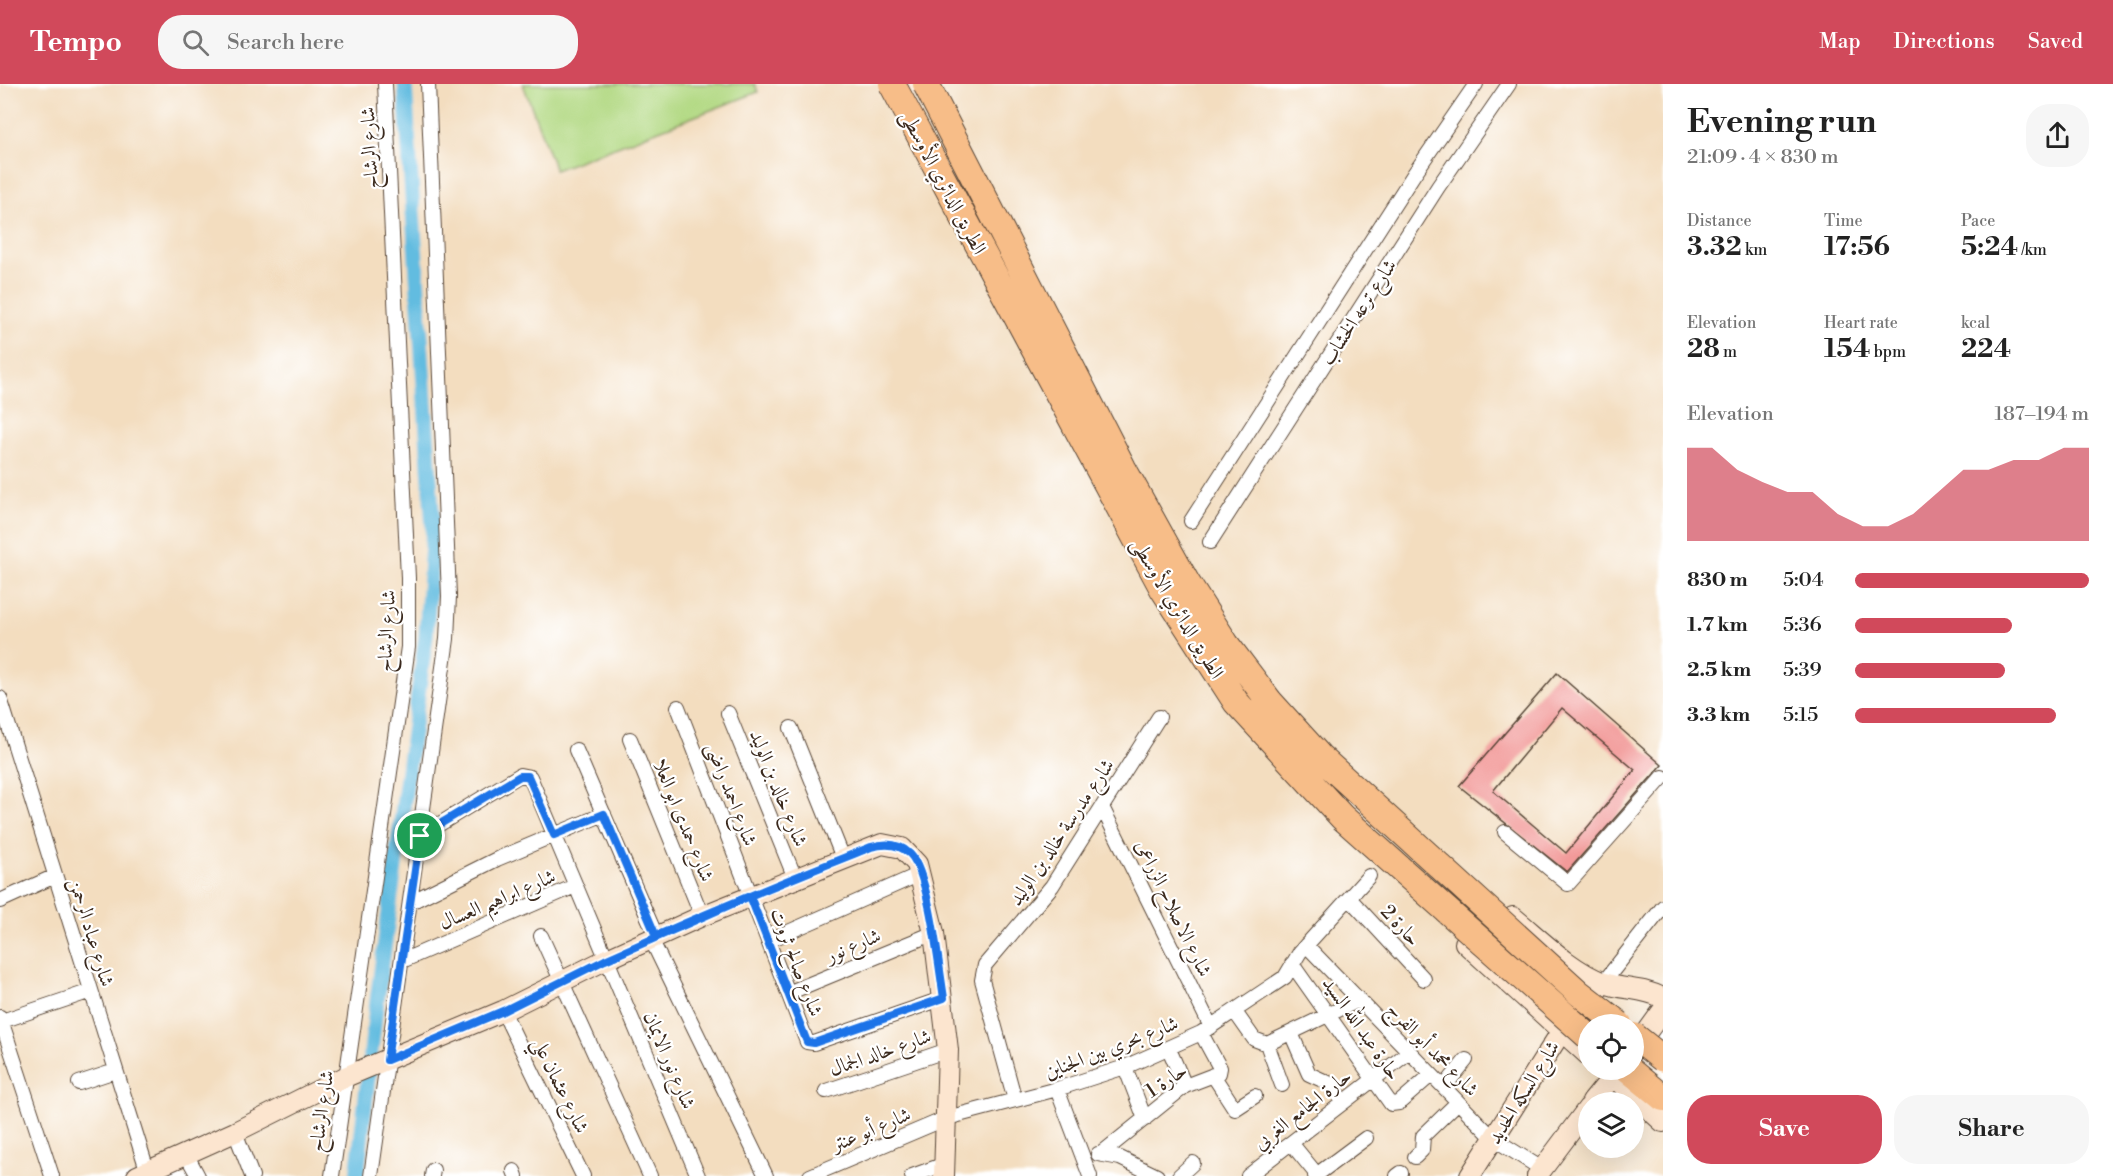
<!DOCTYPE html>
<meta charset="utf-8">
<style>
:root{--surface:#fff;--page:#f6f6f6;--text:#222;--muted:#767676;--accent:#d1495b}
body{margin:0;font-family:"Libre Bodoni",Amiri,serif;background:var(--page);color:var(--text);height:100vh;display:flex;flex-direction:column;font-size:22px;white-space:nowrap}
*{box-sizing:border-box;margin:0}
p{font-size:20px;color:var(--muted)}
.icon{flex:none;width:33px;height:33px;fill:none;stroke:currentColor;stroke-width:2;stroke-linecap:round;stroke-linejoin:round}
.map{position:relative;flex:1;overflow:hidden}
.drawer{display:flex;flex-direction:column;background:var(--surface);width:450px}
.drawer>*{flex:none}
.controls{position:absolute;left:1578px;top:930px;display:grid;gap:12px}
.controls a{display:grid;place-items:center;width:66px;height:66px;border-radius:50%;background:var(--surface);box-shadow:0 6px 24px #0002;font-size:30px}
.pin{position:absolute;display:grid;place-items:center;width:51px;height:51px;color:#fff;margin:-26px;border:3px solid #fff;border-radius:50%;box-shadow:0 2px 6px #0007}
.round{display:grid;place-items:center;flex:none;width:63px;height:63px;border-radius:24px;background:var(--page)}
.overview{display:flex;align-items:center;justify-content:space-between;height:102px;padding:0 24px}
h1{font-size:33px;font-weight:700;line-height:45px}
.figures{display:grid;grid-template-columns:repeat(3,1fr);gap:9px;height:102px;padding:6px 24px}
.figures div{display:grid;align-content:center}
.figures b{font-size:26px;font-weight:700}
.figures small{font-size:16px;font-weight:400}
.figures p{font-size:16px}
.chart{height:168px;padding:12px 24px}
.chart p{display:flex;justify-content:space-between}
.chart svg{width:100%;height:108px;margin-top:6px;fill:var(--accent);opacity:.7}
.button{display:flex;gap:12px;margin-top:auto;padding:12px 24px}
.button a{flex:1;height:69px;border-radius:24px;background:var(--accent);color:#fff;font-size:24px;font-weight:700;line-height:69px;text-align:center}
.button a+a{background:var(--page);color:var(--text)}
ul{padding:0 24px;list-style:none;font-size:20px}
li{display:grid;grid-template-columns:96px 72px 1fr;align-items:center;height:45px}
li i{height:15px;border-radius:8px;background:var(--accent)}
header{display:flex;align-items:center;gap:36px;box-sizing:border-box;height:84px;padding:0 30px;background:var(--accent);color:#fff}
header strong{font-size:28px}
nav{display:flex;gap:33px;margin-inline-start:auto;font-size:21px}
.search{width:420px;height:54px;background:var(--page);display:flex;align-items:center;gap:15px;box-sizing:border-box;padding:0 21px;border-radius:24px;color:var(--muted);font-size:22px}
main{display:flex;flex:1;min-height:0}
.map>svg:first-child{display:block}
.green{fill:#b2d983;stroke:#768250;stroke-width:1.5}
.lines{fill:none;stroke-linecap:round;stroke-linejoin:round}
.canal{stroke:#62bce0;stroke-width:15}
.building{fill:#f29a99;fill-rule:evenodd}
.street-casing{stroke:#574536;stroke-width:16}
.secondary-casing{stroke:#574536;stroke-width:22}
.highway-casing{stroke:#574536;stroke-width:28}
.street{stroke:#fff;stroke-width:14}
.secondary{stroke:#fce5cf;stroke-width:20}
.highway{stroke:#f7bd88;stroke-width:26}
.highway-bridge-casing{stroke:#574536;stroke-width:28;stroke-linecap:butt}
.highway-bridge{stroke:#f7bd88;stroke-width:26}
.route-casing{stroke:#fff;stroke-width:12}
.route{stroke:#1a73e8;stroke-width:8}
.labels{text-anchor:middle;stroke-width:4.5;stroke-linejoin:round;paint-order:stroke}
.street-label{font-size:20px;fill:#3b2a1e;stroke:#fff}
</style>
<header>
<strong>Tempo</strong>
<div class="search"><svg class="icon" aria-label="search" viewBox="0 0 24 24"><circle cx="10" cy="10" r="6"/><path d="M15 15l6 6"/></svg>Search here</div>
<nav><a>Map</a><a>Directions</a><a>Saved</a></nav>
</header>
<main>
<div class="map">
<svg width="1663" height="1092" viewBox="0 0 1663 1092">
<rect width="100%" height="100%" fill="#fff"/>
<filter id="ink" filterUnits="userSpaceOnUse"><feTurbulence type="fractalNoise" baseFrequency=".0167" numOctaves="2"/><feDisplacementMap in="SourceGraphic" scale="12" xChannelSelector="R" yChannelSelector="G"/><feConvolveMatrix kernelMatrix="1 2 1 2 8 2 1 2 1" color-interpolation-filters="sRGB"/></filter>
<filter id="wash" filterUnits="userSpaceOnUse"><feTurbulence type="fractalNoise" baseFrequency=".008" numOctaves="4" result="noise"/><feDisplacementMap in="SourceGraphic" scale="24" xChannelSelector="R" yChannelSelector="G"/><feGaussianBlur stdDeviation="1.35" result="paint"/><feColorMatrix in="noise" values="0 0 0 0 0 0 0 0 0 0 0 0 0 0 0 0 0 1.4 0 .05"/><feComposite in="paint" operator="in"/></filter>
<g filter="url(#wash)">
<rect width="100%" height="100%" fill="#f3ddbf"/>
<path class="green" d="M 523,0 L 755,0 L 758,8 L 555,86 Z"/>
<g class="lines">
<path class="canal" d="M 357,1092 L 375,932 L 426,552 L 433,445 L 405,0"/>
</g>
<g id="blocks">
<path class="building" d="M 1557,589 L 1662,681 L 1567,788 L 1459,702 ZM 1562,624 L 1635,686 L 1566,769 L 1493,707 Z"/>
</g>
</g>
<g filter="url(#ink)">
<use href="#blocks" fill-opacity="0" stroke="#574536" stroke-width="1.5"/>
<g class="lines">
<defs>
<path id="street" d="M 1191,437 L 1414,90 L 1476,0
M 1210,458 L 1438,103 L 1509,0
M 0,614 L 149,1092
M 678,623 L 807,958 L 814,959 L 944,914
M 728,629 L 795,794
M 791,644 L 843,774
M 630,655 L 702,832
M 576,666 L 656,852
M 1102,723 L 1211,943
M 1505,748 L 1568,800 L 1663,693
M 420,752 L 520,691 L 530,693 L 698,1092
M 1349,814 L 1424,895
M 0,817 L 55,792
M 411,818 L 497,775 L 604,730
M 541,852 L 650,1092
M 651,855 L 766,1092
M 768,857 L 920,790
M 1306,861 L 1494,1055 L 1542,1085
M 402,877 L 575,802
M 1292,880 L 1391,1020 L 1399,1019 L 1431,991
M 1603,899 L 1663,823
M 788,909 L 934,849
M 503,927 L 583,1092
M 1235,928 L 1254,955 L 1267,960 L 1359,916
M 0,933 L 52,1092
M 2,937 L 91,907
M 1291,949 L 1309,990 L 1333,1001 L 1343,1019
M 1267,960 L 1282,1001
M 1169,965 L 1185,1002
M 1125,983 L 1145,1035
M 1213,991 L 1235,1025 L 1255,1012
M 79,999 L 115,987
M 1444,1003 L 1466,976
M 1057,1005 L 1090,1092
M 826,1007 L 948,966
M 1015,1016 L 982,896 L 985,881 L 1052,802 L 1159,633
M 235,1048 L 252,1092
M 1291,1059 L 1318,1092
M 1102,1069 L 1185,1002 L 1219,989 L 1220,984 L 1201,949
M 186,1070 L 198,1092
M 1098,1070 L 1120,1074 L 1157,1092
M 1415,1073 L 1422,1066 L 1423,1052 L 1458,1018
M 514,1087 L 516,1092
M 332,1092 L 408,563 L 408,494 L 385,0
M 371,1092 L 447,555 L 449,512 L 428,0
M 432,1092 L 433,1086
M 810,1092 L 947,1034 L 1057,1005 L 1125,983 L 1201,949 L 1285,893 L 1300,868 L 1369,792
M 912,1092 L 945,1080
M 1179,1092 L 1193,1079
M 1248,1092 L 1409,968
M 1315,1092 L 1366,1054
M 1397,1092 L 1401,1089"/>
<path id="secondary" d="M 1513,833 C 1541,856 1570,886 1604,899 C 1624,906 1645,904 1663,914
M 1465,859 L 1588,971
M 1634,966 L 1663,926
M 1606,986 L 1663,1038
M 1592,1018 L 1618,986
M 137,1092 L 235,1048 L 345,993 L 503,927 L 605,876 L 702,832 L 882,760 L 902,764 L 917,780 L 934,849 L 948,966 L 944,1092
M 1470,1092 L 1561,948 L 1598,905
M 1537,1092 L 1588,1024"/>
<path id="highway" d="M 1629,986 L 1663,1014"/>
</defs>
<use href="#street" class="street-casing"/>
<use href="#secondary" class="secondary-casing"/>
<use href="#highway" class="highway-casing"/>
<use href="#street" class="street"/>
<use href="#secondary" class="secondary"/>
<use href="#highway" class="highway"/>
<defs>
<path id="highway-bridge" d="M 892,0 L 1163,505 L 1236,618 L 1342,733 L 1588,952
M 926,0 L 1123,384 L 1187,499 L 1226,560 L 1270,618 L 1319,672 L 1579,909 L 1619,940
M 1634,952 L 1663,975"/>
</defs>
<use href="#highway-bridge" class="highway-bridge-casing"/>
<use href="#highway-bridge" class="highway-bridge"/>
</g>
</g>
<g class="lines" filter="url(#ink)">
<defs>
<path id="route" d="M 420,752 L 387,976 L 503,927 L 605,876 L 750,812 L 807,958 L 814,959 L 944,914 C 939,884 929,789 910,770 C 899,759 885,759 871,763 C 799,792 727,820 656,852 L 604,730 L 554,751 L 528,692 L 520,692 L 420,752"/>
</defs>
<use href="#route" class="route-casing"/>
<use href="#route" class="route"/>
</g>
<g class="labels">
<g class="street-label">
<text transform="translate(369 64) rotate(-93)" y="7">شارع الرشاح</text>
<text transform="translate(944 98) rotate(62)" y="7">الطريق الدائري الأوسطى</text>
<text transform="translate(1358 228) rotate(-57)" y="7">شارع ترعه الخشاب</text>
<text transform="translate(1178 524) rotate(59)" y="7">الطريق الدائري الأوسطى</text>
<text transform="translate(386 547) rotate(-87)" y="7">شارع الرشاح</text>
<text transform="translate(779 704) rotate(68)" y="7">شارع خالد بن الوليد</text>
<text transform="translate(732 710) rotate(69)" y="7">شارع احمد راضى</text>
<text transform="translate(684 736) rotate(68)" y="7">شارع حمدى ابو العلا</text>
<text transform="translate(1061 748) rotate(-56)" y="7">شارع مدرسة خالد بن الوليد</text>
<text transform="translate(497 815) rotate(-23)" y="7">شارع ابراهيم العسال</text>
<text transform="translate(1174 824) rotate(64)" y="7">شارع الاصلاح الزراعى</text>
<text transform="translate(1401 841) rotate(47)" y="7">حارة 2</text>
<text transform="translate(92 848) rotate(73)" y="7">شارع عباد الرحمن</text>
<text transform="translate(853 861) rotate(-23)" y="7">شارع نور</text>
<text transform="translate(797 878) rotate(69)" y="7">شارع صالح ثروت</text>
<text transform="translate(1362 944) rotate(55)" y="7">حارة عبد الله السيد</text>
<text transform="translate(1111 963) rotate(-21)" y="7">شارع بحري بين الجناين</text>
<text transform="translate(1433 965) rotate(46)" y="7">شارع محمد أبو الفرج</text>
<text transform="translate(880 968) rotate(-19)" y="7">شارع خالد الجمال</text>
<text transform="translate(670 976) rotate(67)" y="7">شارع نور الايمان</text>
<text transform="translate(1166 996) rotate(-34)" y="7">حارة 1</text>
<text transform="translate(561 1001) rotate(64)" y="7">شارع عثمان علي</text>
<text transform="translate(1523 1008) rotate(-58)" y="7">شارع السكه الحديد</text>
<text transform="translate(1302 1025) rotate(-38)" y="7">حارة الجامع الغربي</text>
<text transform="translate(321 1027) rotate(-82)" y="7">شارع الرشاح</text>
<text transform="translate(871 1045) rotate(-23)" y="7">شارع أبو عنتر</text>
</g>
</g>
</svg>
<div class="controls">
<a><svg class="icon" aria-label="locate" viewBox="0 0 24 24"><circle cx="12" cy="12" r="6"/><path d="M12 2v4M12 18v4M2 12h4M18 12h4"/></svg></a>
<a><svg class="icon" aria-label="layers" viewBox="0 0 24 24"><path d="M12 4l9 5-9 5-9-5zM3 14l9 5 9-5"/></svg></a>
</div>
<div class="pin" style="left:420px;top:752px;background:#1e9e55"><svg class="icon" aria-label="arrive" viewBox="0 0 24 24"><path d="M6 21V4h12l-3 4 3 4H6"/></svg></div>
</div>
<section class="drawer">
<div class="overview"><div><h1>Evening run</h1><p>21:09 · 4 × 830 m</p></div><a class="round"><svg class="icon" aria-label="share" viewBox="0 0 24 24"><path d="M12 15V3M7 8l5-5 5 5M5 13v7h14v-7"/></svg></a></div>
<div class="figures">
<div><p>Distance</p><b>3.32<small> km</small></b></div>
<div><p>Time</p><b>17:56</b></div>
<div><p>Pace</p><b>5:24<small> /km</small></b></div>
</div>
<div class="figures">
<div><p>Elevation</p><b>28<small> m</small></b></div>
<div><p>Heart rate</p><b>154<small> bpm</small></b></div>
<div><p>kcal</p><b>224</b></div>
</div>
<div class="chart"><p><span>Elevation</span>187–194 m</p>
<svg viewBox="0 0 160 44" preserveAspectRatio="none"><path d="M0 44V6L10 6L20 15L30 20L40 24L50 24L60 33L70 38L80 38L90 33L100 24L110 15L120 15L130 11L140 11L150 6L160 6V44z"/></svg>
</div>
<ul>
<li><b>830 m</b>5:04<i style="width:100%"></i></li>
<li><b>1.7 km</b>5:36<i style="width:67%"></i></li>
<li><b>2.5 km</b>5:39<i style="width:64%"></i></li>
<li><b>3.3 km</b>5:15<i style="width:86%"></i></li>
</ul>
<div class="button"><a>Save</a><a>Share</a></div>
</section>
</main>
